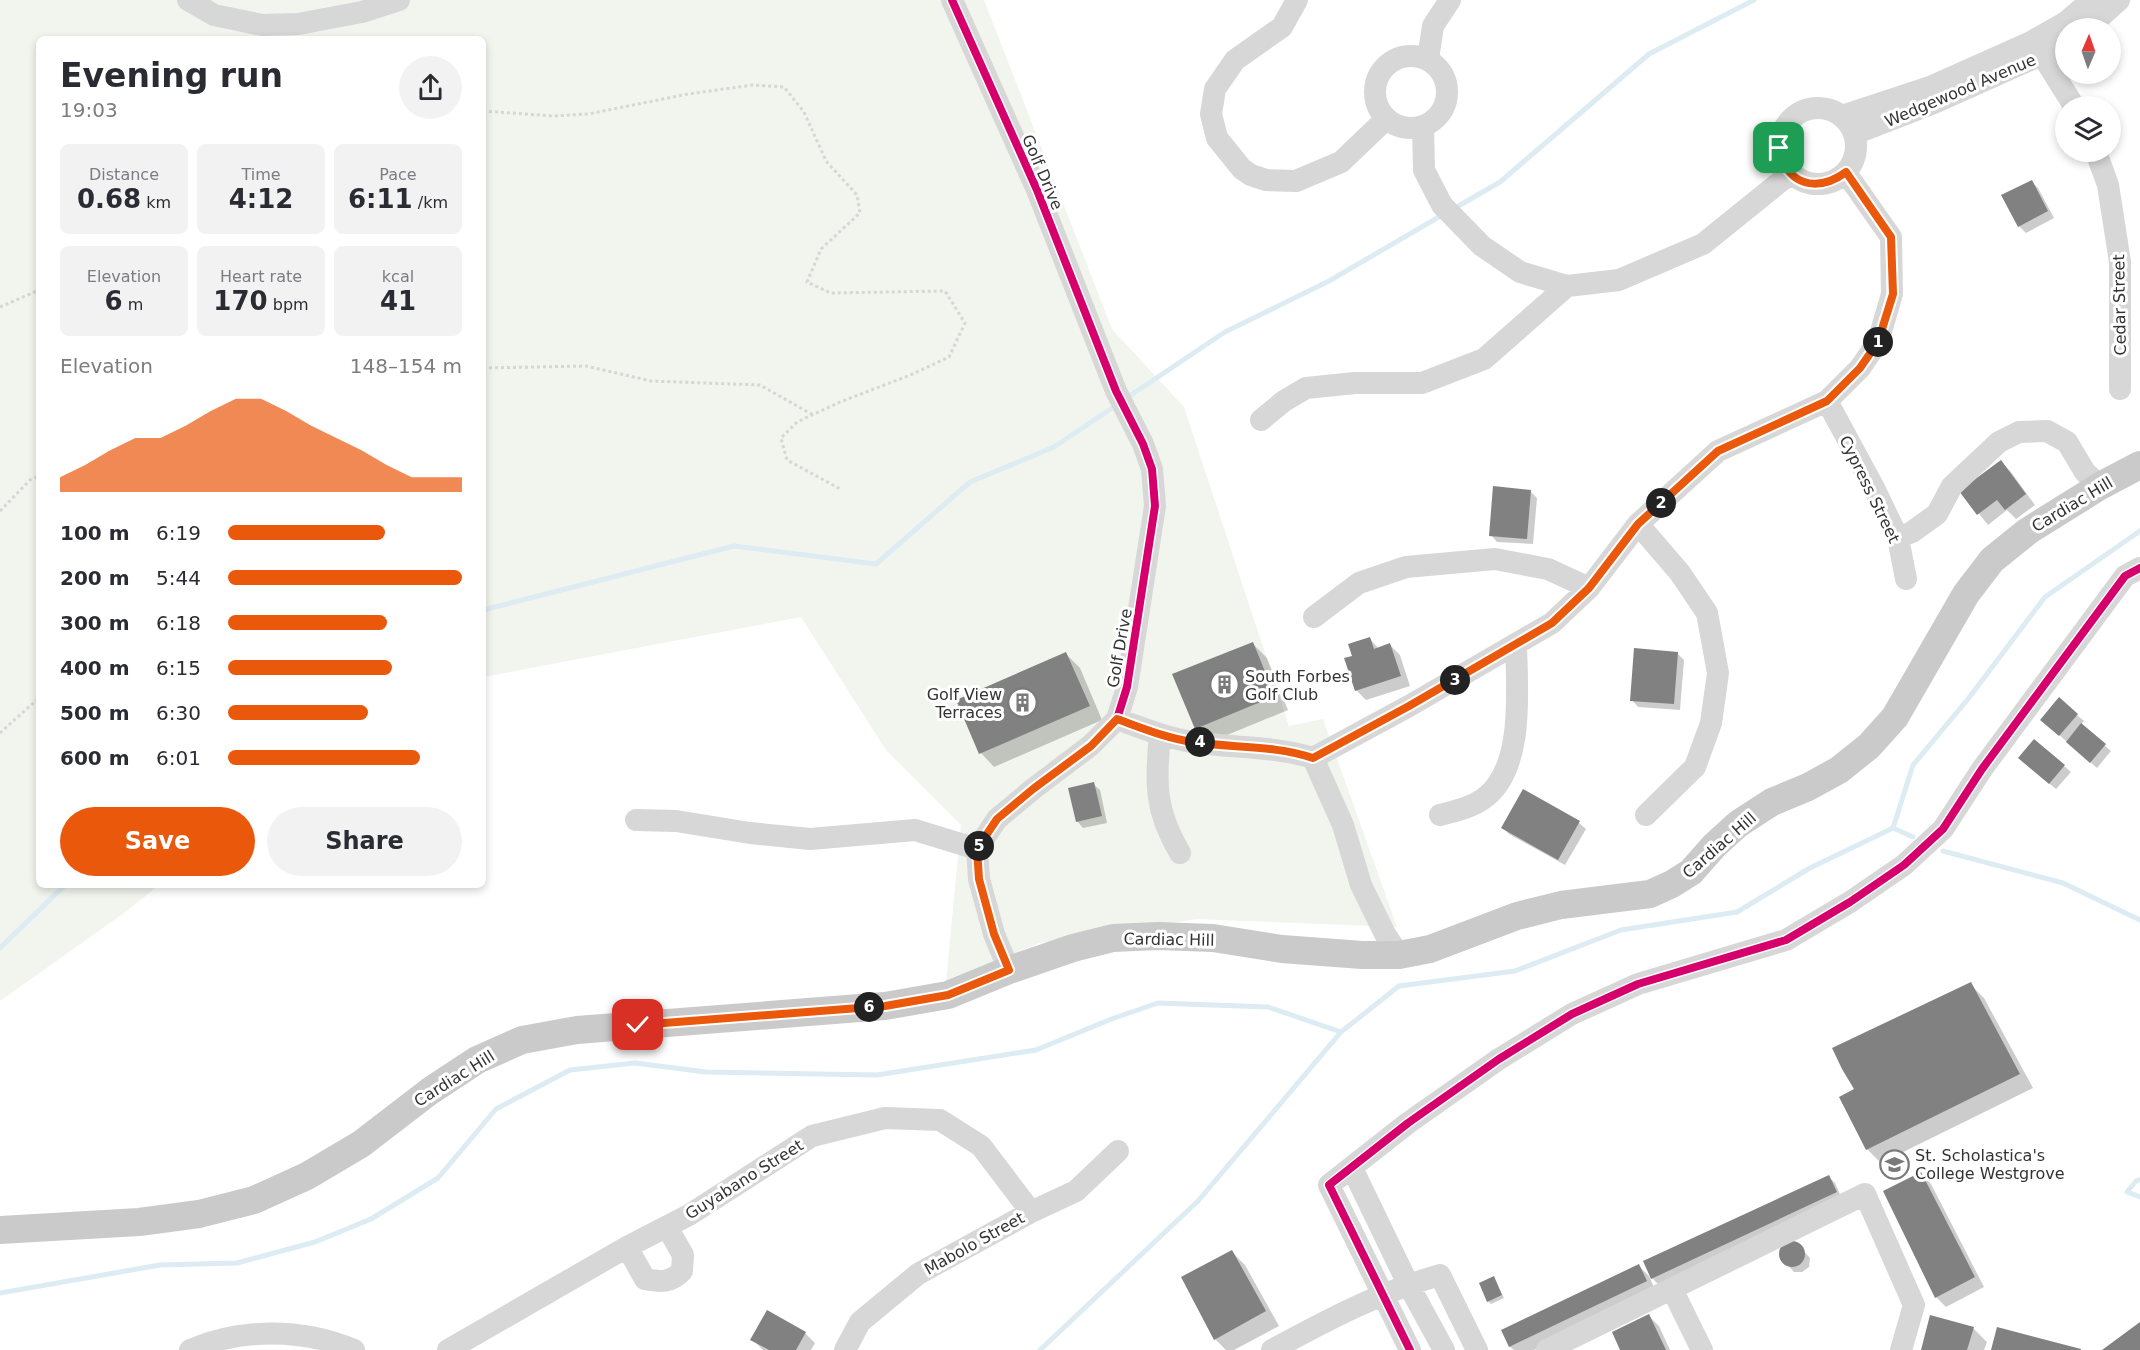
<!DOCTYPE html>
<meta charset="utf-8">
<style>
:root{--surface:#fff;--page:#f2f2f3;--text:#2b2b33;--muted:#7c7c81;--accent:#ea580c}
body{margin:0;font-family:"DejaVu Sans",sans-serif;background:var(--page);color:var(--text);height:100vh;display:flex;flex-direction:column;font-size:22px;white-space:nowrap}
*{box-sizing:border-box;margin:0}
p{font-size:20px;color:var(--muted)}
.icon{flex:none;width:33px;height:33px;fill:none;stroke:currentColor;stroke-width:2;stroke-linecap:round;stroke-linejoin:round}
.map{position:relative;flex:1;overflow:hidden}
.sheet{position:absolute;left:36px;top:36px;width:450px;height:852px;display:flex;flex-direction:column;background:var(--surface);border-radius:9px;box-shadow:0 3px 9px #0003}
.sheet>*{flex:none}
.needle{width:39px;rotate:2deg}
.buttons{position:absolute;left:2055px;top:18px;display:grid;gap:12px}
.buttons a{display:grid;place-items:center;width:66px;height:66px;border-radius:50%;background:var(--surface);box-shadow:0 3px 9px #0003;font-size:30px}
.pin{position:absolute;display:grid;place-items:center;width:51px;height:51px;color:#fff;margin:-26px;border-radius:12px;box-shadow:0 3px 9px #0006}
.km{position:absolute;width:30px;height:30px;margin:-15px;border-radius:50%;background:#222;color:#fff;font-size:16px;line-height:30px;text-align:center}
.round{display:grid;place-items:center;flex:none;width:63px;height:63px;border-radius:32px;background:var(--page)}
.headline{display:flex;align-items:center;justify-content:space-between;height:102px;padding:0 24px}
h1{font-size:33px;font-weight:600;line-height:45px}
.metrics{display:grid;grid-template-columns:repeat(3,1fr);gap:9px;height:102px;padding:6px 24px}
.metrics div{display:grid;align-content:center;border-radius:9px;background:var(--page);text-align:center}
.metrics b{font-size:26px;font-weight:600}
.metrics small{font-size:16px;font-weight:400}
.metrics p{font-size:16px}
.chart{height:168px;padding:12px 24px}
.chart p{display:flex;justify-content:space-between}
.chart svg{width:100%;height:108px;margin-top:6px;fill:var(--accent);opacity:.7}
.button{display:flex;gap:12px;margin-top:auto;padding:12px 24px}
.button a{flex:1;height:69px;border-radius:36px;background:var(--accent);color:#fff;font-size:24px;font-weight:600;line-height:69px;text-align:center}
.button a+a{background:var(--page);color:var(--text)}
ul{padding:0 24px;list-style:none;font-size:20px}
li{display:grid;grid-template-columns:96px 72px 1fr;align-items:center;height:45px}
li i{height:15px;border-radius:8px;background:var(--accent)}
.map>svg:first-child{display:block}
.green{fill:#f1f5ed}
.shadow{fill:#0003}
.lines{fill:none;stroke-linecap:round;stroke-linejoin:round}
.stream{stroke:#ddebf3;stroke-width:5}
.building{fill:#818181}
.path{stroke:#d6d6d6;stroke-width:3;stroke-dasharray:3 3;stroke-linecap:butt}
.minor{stroke:#d7d7d7;stroke-width:22}
.major{stroke:#cacaca;stroke-width:28}
.cycleway-casing{stroke:#fff;stroke-width:11}
.cycleway{stroke:#d6006c;stroke-width:8}
.route-casing{stroke:#fff;stroke-width:12}
.route{stroke:#ea580c;stroke-width:8}
.labels{text-anchor:middle;stroke-width:6;stroke-linejoin:round;paint-order:stroke}
.street-label{font-size:16px;fill:#333;stroke:#fff}
.poi-label{font-size:16px;fill:#333;stroke:#fff;text-anchor:start}
</style>
<div class="map">
<svg width="2140" height="1350" viewBox="0 0 2140 1350">
<rect width="100%" height="100%" fill="#fff"/>
<path class="green" d="M 0,0 L 984,0 L 1112,329 L 1184,407 L 1289,726 L 1323,719 L 1397,927 L 1197,919 L 1039,943 L 946,982 L 961,825 L 886,750 L 801,617 L 483,677 L 483,39 L 39,39 L 39,885 L 159,885 L 128,910 L 0,1001 Z"/>
<path class="shadow" d="M 2031,181 L 2038,188 L 2054,218 L 2026,233 L 2019,226 Z
M 2001,462 L 2011,472 L 2035,505 L 2016,519 L 2007,510 L 1988,525 L 1961,491 Z
M 1530,491 L 1537,498 L 1533,544 L 1497,542 L 1491,535 Z
M 1370,639 L 1379,649 L 1390,645 L 1400,655 L 1410,686 L 1366,700 L 1356,690 L 1353,657 Z
M 1253,644 L 1267,658 L 1288,710 L 1210,742 L 1196,728 Z
M 1677,653 L 1684,660 L 1680,710 L 1638,707 L 1632,700 Z
M 1066,654 L 1080,668 L 1102,720 L 994,767 L 981,753 Z
M 2059,700 L 2084,721 L 2081,725 L 2111,751 L 2097,768 L 2049,726 Z
M 2035,741 L 2071,772 L 2056,789 L 2027,765 Z
M 1093,784 L 1100,790 L 1107,823 L 1083,828 L 1077,821 Z
M 1524,791 L 1579,823 L 1586,829 L 1565,865 L 1509,834 L 1503,828 Z
M 1970,984 L 1984,998 L 2033,1088 L 1881,1163 L 1867,1149 Z
M 1921,1174 L 1931,1184 L 1984,1287 L 1946,1307 L 1936,1297 Z
M 1829,1177 L 1835,1183 L 1842,1199 L 1658,1284 L 1652,1278 Z
M 1788,1243 L 1797,1244 L 1810,1258 L 1809,1267 L 1802,1272 L 1794,1272 L 1781,1258 L 1781,1249 Z
M 1231,1251 L 1245,1265 L 1279,1326 L 1234,1350 L 1226,1350 L 1215,1339 Z
M 1639,1266 L 1649,1276 L 1656,1292 L 1534,1350 L 1514,1350 L 1510,1347 L 1503,1331 Z
M 1494,1278 L 1504,1298 L 1491,1304 L 1488,1301 Z
M 1649,1316 L 1659,1326 L 1670,1350 L 1622,1350 Z
M 1973,1328 L 1987,1342 L 1984,1350 L 1922,1350 Z
M 805,1333 L 815,1343 L 811,1350 L 763,1350 L 752,1339 Z"/>
<g class="lines">
<path class="stream" d="M 1455,208 L 1500,182 L 1649,54 L 1754,0
M 1125,399 L 1225,332 L 1329,281 L 1444,214
M 483,610 L 734,546 L 876,564 L 970,482 L 1054,447 L 1118,404
M 1893,828 L 1913,837
M 1943,851 L 2063,883 L 2140,920
M 0,948 L 65,885
M 2140,1180 L 2136,1181 L 2127,1192 L 2140,1197
M 0,1293 L 160,1265 L 237,1263 L 315,1242 L 371,1219 L 438,1178 L 496,1109 L 570,1070 L 635,1063 L 706,1072 L 877,1075 L 1036,1050 L 1114,1018 L 1158,1003 L 1268,1007 L 1341,1032
M 1040,1350 L 1198,1201 L 1341,1032 L 1399,986 L 1515,971 L 1621,930 L 1737,912 L 1810,868 L 1893,828 L 1913,765 L 1968,699 L 2045,597 L 2140,531"/>
</g>
<path class="building" d="M 2032,180 L 2048,211 L 2018,227 L 2001,195 Z
M 2001,460 L 2026,494 L 2005,510 L 1997,500 L 1977,515 L 1959,491 Z
M 1493,486 L 1531,490 L 1527,539 L 1489,536 Z
M 1370,637 L 1374,649 L 1390,643 L 1401,676 L 1355,691 L 1344,658 L 1352,656 L 1348,644 Z
M 1253,642 L 1275,696 L 1195,729 L 1172,674 Z
M 1634,648 L 1678,652 L 1674,704 L 1630,701 Z
M 1066,652 L 1090,706 L 979,754 L 956,700 Z
M 2059,697 L 2078,714 L 2059,736 L 2040,720 Z
M 2081,723 L 2106,744 L 2090,763 L 2066,742 Z
M 2034,739 L 2065,765 L 2049,784 L 2018,758 Z
M 1094,782 L 1102,816 L 1076,822 L 1068,788 Z
M 1523,789 L 1580,821 L 1558,860 L 1501,828 Z
M 1971,982 L 2020,1074 L 1866,1150 L 1839,1097 L 1854,1089 L 1842,1069 L 1832,1048 Z
M 1921,1172 L 1975,1277 L 1935,1298 L 1883,1191 Z
M 1829,1175 L 1837,1192 L 1651,1279 L 1643,1261 Z
M1779 1254a13 13 0 1 1 26 0a13 13 0 1 1-26 0Z
M 1232,1250 L 1266,1311 L 1214,1340 L 1181,1277 Z
M 1639,1264 L 1647,1281 L 1509,1347 L 1501,1330 Z
M 1494,1276 L 1502,1295 L 1487,1302 L 1479,1283 Z
M 767,1310 L 806,1332 L 796,1350 L 769,1350 L 750,1340 Z
M 1649,1314 L 1666,1350 L 1620,1350 L 1612,1332 Z
M 1930,1315 L 1974,1327 L 1967,1350 L 1921,1350 Z
M 2140,1322 L 2140,1350 L 2102,1350 Z
M 1997,1327 L 2081,1349 L 2081,1350 L 1991,1350 Z"/>
<g class="lines">
<path class="path" d="M 483,111 L 553,116 L 588,114 L 688,94 L 753,85 L 784,87 L 804,112 L 826,161 L 857,195 L 860,213 L 821,249 L 807,282 L 831,293 L 945,291 L 965,323 L 949,357 L 908,376 L 840,402 L 797,422 L 781,438 L 787,460 L 842,490
M 0,307 L 39,290
M 483,368 L 586,366 L 651,381 L 760,385 L 813,415
M 0,511 L 30,480 L 39,476
M 0,733 L 39,698"/>
<path class="minor" d="M 188,0 L 214,15 L 262,25 L 298,24 L 362,12 L 399,0
M 952,0 L 1037,190 L 1116,391 L 1143,444 L 1152,469 L 1155,506 L 1127,687 L 1117,719 L 1091,745 L 1033,789 L 997,819 L 977,849 L 979,879 L 994,934 L 1009,970
M 1297,0 L 1282,27 L 1235,60 L 1215,89 L 1211,114 L 1217,138 L 1242,169 L 1251,175 L 1266,180 L 1296,181 L 1341,162 L 1386,119
M 2088,28 L 2119,0
M 2034,45 L 2042,55 L 2074,106
M1375 92a36 36 0 1 1 72 0a36 36 0 1 1-72 0Z
M 1428,59 L 1433,26 L 1450,0
M1780 146a38 38 0 1 1 76 0a38 38 0 1 1-76 0Z
M 1842,116 L 1930,87 L 2031,42 L 2066,22 L 2092,0
M 1423,126 L 1424,170 L 1442,205 L 1482,246 L 1520,272 L 1567,286 L 1619,280 L 1703,244 L 1791,173
M 1854,134 L 1934,103 L 2066,44
M 2096,152 L 2108,185 L 2120,262 L 2120,389
M 1827,401 L 1874,488 L 1898,538 L 1906,579
M 1261,420 L 1284,401 L 1306,388 L 1355,383 L 1422,383 L 1484,359 L 1567,286
M 1638,524 L 1680,573 L 1707,613 L 1718,673 L 1711,723 L 1695,767 L 1646,815
M 1898,538 L 1912,532 L 1937,514 L 1952,486 L 1999,442 L 2019,432 L 2047,431 L 2067,442 L 2085,472 L 2100,486
M 1314,617 L 1359,583 L 1406,567 L 1495,559 L 1548,569 L 1589,588
M 1117,719 C 1142,728 1166,738 1193,742 C 1233,748 1275,746 1313,758 L 1343,825 L 1361,885 L 1385,934 L 1399,955
M 1160,735 C 1155,783 1155,811 1180,853
M 1313,758 L 1409,706 L 1552,623 L 1589,588 L 1638,524 L 1718,451 L 1827,401 L 1860,368 L 1878,342 L 1892,294 L 1891,237 L 1846,173
M 1440,815 C 1455,811 1470,808 1483,799 C 1525,770 1517,689 1516,645
M 636,820 L 676,821 L 750,833 L 810,839 L 915,830 L 977,849
M 1352,1168 L 1408,1284 L 1444,1350
M 627,1247 L 645,1279 C 660,1282 671,1283 682,1271 L 683,1255 L 667,1227
M 1672,1289 L 1702,1350
M 190,1350 C 241,1328 302,1328 354,1350
M 448,1350 L 627,1247 L 689,1215 L 812,1136 L 885,1118 L 940,1120 L 981,1146 L 1031,1212
M 845,1350 L 860,1322 L 918,1274 L 1031,1212 L 1076,1191 L 1118,1151
M 1272,1350 C 1327,1320 1380,1292 1440,1275 L 1477,1350
M 1410,1350 L 1329,1185 L 1408,1123 L 1499,1059 L 1572,1014 L 1638,984 L 1786,940 L 1850,902 L 1904,865 L 1943,829 L 1982,769 L 2125,576 L 2140,568
M 1547,1350 L 1865,1194 L 1914,1305 L 1901,1350"/>
<path class="major" d="M 0,1230 L 139,1222 L 199,1214 L 254,1200 L 307,1176 L 361,1144 L 430,1091 L 477,1060 L 522,1040 L 577,1030 L 885,1006 L 948,995 L 1009,970 L 1073,948 L 1113,938 L 1158,936 L 1213,938 L 1282,949 L 1362,955 L 1399,955 L 1430,949 L 1517,916 L 1561,905 L 1650,894 L 1672,884 L 1691,872 L 1714,846 L 1738,824 L 1772,802 L 1808,787 L 1839,770 L 1869,746 L 1895,717 L 1966,594 L 1992,560 L 2028,531 L 2100,486 L 2140,465"/>
<defs>
<path id="cycleway" d="M 952,0 L 1037,190 L 1116,391 L 1143,444 L 1152,469 L 1155,506 L 1127,687 L 1117,719 L 1091,745 L 1033,789 L 997,819 L 977,849 L 979,879 L 994,934 L 1009,970
M 1313,758 L 1409,706 L 1552,623 L 1589,588 L 1638,524 L 1718,451 L 1827,401 L 1860,368 L 1878,342 L 1892,294 L 1891,237 L 1846,173
M 1410,1350 L 1329,1185 L 1408,1123 L 1499,1059 L 1572,1014 L 1638,984 L 1786,940 L 1850,902 L 1904,865 L 1943,829 L 1982,769 L 2125,576 L 2140,568"/>
</defs>
<use href="#cycleway" class="cycleway-casing"/>
<use href="#cycleway" class="cycleway"/>
</g>
<g class="lines">
<defs>
<path id="route" d="M 638,1025 L 885,1006 L 948,995 L 1009,970 L 994,934 L 979,879 L 977,849 L 997,819 L 1033,789 L 1091,746 L 1117,719 C 1142,728 1166,738 1193,742 C 1233,748 1274,745 1313,758 L 1409,706 L 1552,623 L 1589,588 L 1638,524 L 1718,451 L 1827,401 L 1860,368 L 1878,342 L 1893,294 L 1891,237 L 1846,172 C 1826,187 1800,190 1785,166 C 1782,161 1781,153 1779,148"/>
</defs>
<use href="#route" class="route-casing"/>
<use href="#route" class="route"/>
</g>
<defs>
<symbol id="building-ring" viewBox="-11 -11 22 22"><circle r="9.5" fill="#fff" stroke="#7a7a7a" stroke-width="1.5"/><path d="M-4-6H4V6H1V3H-1V6H-4ZM-2.5-4.3h1.7v1.8h-1.7ZM.8-4.3h1.7v1.8H.8ZM-2.5-1h1.7V.8h-1.7ZM.8-1h1.7V.8H.8Z" fill="#7a7a7a"/></symbol>
<symbol id="university-ring" viewBox="-11 -11 22 22"><circle r="9.5" fill="#fff" stroke="#7a7a7a" stroke-width="1.5"/><path d="M0-5L7-2L0 1L-7-2ZM-4 1L0 2.5L4 1V4Q0 6-4 4Z" fill="#7a7a7a"/></symbol>
</defs>
<g fill-rule="evenodd">
<use href="#building-ring" x="1208" y="668" width="33" height="33"/>
<use href="#building-ring" x="1006" y="686" width="33" height="33"/>
<use href="#university-ring" x="1878" y="1148" width="33" height="33"/>
</g>
<g class="labels">
<g class="street-label">
<text transform="translate(1960 90) rotate(-23)" y="6">Wedgewood Avenue</text>
<text transform="translate(1043 172) rotate(67)" y="6">Golf Drive</text>
<text transform="translate(2119 305) rotate(-91)" y="6">Cedar Street</text>
<text transform="translate(1870 489) rotate(64)" y="6">Cypress Street</text>
<text transform="translate(2072 504) rotate(-31)" y="6">Cardiac Hill</text>
<text transform="translate(1119 648) rotate(-80)" y="6">Golf Drive</text>
<text transform="translate(1719 845) rotate(-41)" y="6">Cardiac Hill</text>
<text transform="translate(1169 939) rotate(1)" y="6">Cardiac Hill</text>
<text transform="translate(454 1078) rotate(-32)" y="6">Cardiac Hill</text>
<text transform="translate(744 1179) rotate(-32)" y="6">Guyabano Street</text>
<text transform="translate(974 1243) rotate(-29)" y="6">Mabolo Street</text>
</g>
<g class="poi-label">
<text x="1245" y="682">South Forbes<tspan x="1245" dy="18">Golf Club</tspan></text>
<text x="1002" y="700" text-anchor="end">Golf View<tspan x="1002" dy="18">Terraces</tspan></text>
<text x="1915" y="1161">St. Scholastica's<tspan x="1915" dy="18">College Westgrove</tspan></text>
</g>
</g>
</svg>
<div class="buttons">
<a><svg class="needle" viewBox="-14 -14 28 28"><path d="M0-13l5 13h-10z" fill="#e53935"/><path d="M0 13l5-13h-10z" fill="#7c7c81"/></svg></a>
<a><svg class="icon" aria-label="layers" viewBox="0 0 24 24"><path d="M12 4l9 5-9 5-9-5zM3 14l9 5 9-5"/></svg></a>
</div>
<div class="pin" style="left:1779px;top:148px;background:#1e9e55"><svg class="icon" aria-label="arrive" viewBox="0 0 24 24"><path d="M6 21V4h12l-3 4 3 4H6"/></svg></div>
<div class="pin" style="left:638px;top:1025px;background:#d93025"><svg class="icon" aria-label="check" viewBox="0 0 24 24"><path d="M5 12l5 5 9-10"/></svg></div>
<b class="km" style="left:1878px;top:342px">1</b>
<b class="km" style="left:1661px;top:503px">2</b>
<b class="km" style="left:1455px;top:680px">3</b>
<b class="km" style="left:1200px;top:742px">4</b>
<b class="km" style="left:979px;top:846px">5</b>
<b class="km" style="left:869px;top:1007px">6</b>
<section class="sheet">
<div class="headline"><div><h1>Evening run</h1><p>19:03</p></div><a class="round"><svg class="icon" aria-label="share" viewBox="0 0 24 24"><path d="M12 15V3M7 8l5-5 5 5M5 13v7h14v-7"/></svg></a></div>
<div class="metrics">
<div><p>Distance</p><b>0.68<small> km</small></b></div>
<div><p>Time</p><b>4:12</b></div>
<div><p>Pace</p><b>6:11<small> /km</small></b></div>
</div>
<div class="metrics">
<div><p>Elevation</p><b>6<small> m</small></b></div>
<div><p>Heart rate</p><b>170<small> bpm</small></b></div>
<div><p>kcal</p><b>41</b></div>
</div>
<div class="chart"><p><span>Elevation</span>148–154 m</p>
<svg viewBox="0 0 160 44" preserveAspectRatio="none"><path d="M0 44V38L10 33L20 27L30 22L40 22L50 17L60 11L70 6L80 6L90 11L100 17L110 22L120 27L130 33L140 38L150 38L160 38V44z"/></svg>
</div>
<ul>
<li><b>100 m</b>6:19<i style="width:67%"></i></li>
<li><b>200 m</b>5:44<i style="width:100%"></i></li>
<li><b>300 m</b>6:18<i style="width:68%"></i></li>
<li><b>400 m</b>6:15<i style="width:70%"></i></li>
<li><b>500 m</b>6:30<i style="width:60%"></i></li>
<li><b>600 m</b>6:01<i style="width:82%"></i></li>
</ul>
<div class="button"><a>Save</a><a>Share</a></div>
</section>
</div>
